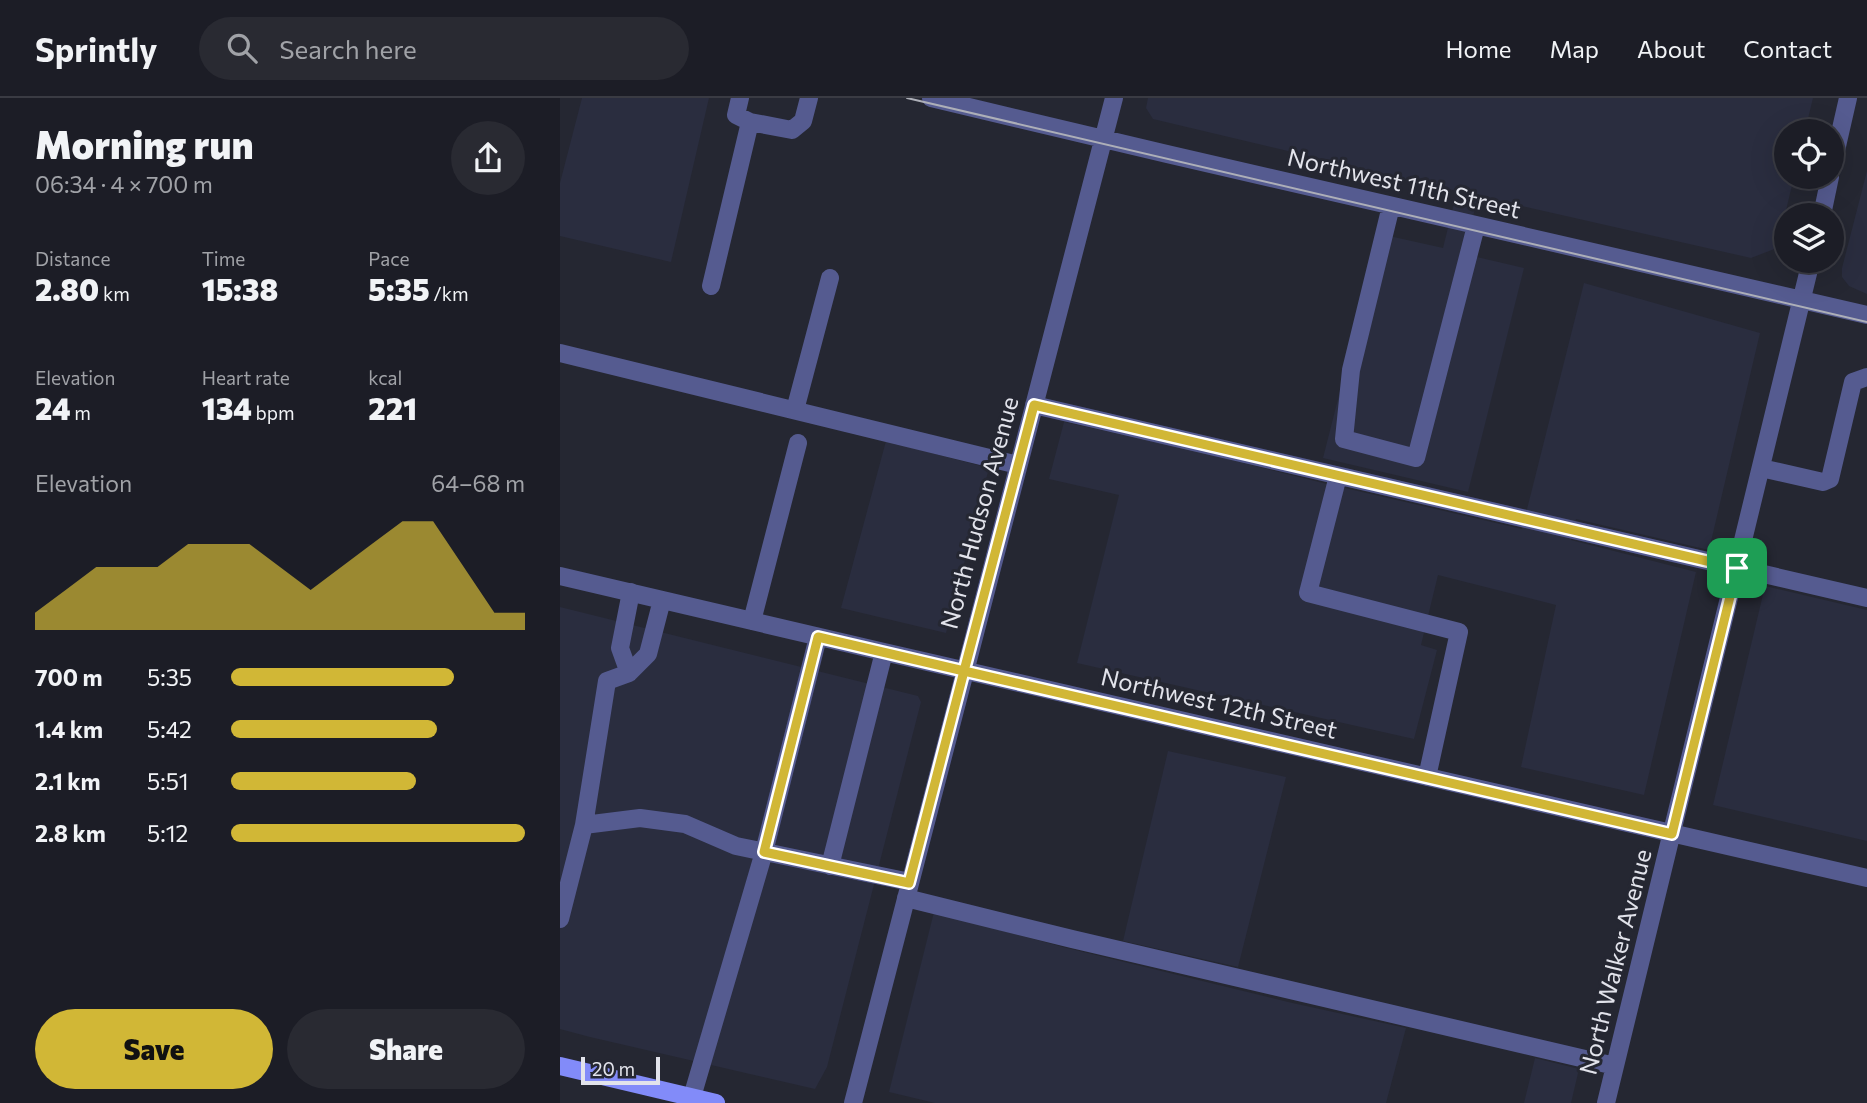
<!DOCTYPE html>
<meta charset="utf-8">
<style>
:root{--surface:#1c1d26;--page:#292a32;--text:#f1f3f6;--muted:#a0a2a7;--line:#3a3b43;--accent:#d1b736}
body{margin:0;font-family:Commissioner,sans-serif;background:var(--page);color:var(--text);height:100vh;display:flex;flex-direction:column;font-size:26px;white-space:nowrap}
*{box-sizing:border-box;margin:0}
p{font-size:23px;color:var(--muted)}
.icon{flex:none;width:38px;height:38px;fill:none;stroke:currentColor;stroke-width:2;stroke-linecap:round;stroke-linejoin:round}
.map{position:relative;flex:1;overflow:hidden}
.sheet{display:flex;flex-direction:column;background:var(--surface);width:560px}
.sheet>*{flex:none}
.controls{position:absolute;left:1214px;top:21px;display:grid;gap:14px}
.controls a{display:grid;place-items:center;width:70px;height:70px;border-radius:50%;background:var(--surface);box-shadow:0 7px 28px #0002,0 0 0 2px var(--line);font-size:35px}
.scale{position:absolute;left:21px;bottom:18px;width:79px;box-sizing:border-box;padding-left:7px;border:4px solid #e2e3eb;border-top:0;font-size:19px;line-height:24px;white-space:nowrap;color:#e2e3eb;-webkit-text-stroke:5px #252732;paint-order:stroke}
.pin{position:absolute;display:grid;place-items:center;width:60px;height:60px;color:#fff;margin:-30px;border-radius:14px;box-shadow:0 4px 10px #0006}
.round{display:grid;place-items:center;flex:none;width:74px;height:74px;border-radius:37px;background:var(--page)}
.head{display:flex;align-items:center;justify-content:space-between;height:119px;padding:0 35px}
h1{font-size:38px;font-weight:800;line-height:52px}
.figures{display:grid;grid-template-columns:repeat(3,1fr);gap:10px;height:119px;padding:7px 35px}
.figures div{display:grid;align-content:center}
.figures b{font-size:30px;font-weight:800}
.figures small{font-size:19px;font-weight:400}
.figures p{font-size:19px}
.chart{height:196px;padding:14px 35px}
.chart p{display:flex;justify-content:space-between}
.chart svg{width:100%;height:126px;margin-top:7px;fill:var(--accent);opacity:.7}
.primary-button{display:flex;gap:14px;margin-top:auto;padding:14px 35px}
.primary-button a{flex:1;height:80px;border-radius:42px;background:var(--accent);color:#111;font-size:28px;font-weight:800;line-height:80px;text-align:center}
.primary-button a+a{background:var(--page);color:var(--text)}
ul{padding:0 35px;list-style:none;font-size:23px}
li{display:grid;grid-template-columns:112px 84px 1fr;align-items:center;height:52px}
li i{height:18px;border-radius:9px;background:var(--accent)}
header{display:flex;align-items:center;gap:42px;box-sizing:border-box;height:98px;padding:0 35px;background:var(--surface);border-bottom:2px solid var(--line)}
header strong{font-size:33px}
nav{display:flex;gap:38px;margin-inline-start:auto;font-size:24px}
.search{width:490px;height:63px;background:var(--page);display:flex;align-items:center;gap:18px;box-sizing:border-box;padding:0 24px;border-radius:38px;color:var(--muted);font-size:26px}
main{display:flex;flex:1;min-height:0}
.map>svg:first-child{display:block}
.built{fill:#2a2d3f}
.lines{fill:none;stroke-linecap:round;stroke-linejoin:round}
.minor{stroke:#555b90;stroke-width:18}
.major{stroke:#828bf9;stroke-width:18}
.tram{stroke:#adafb8;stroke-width:2}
.route-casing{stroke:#fff;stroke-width:14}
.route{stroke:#d1b736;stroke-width:9}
.labels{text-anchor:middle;stroke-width:6;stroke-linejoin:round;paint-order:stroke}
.street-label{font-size:24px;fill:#e2e3eb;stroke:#252732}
</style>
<header>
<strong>Sprintly</strong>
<div class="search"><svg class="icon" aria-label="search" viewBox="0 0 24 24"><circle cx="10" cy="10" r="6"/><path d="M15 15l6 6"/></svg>Search here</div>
<nav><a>Home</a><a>Map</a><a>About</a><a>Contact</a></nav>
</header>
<main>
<section class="sheet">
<div class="head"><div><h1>Morning run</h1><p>06:34 · 4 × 700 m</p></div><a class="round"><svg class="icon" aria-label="share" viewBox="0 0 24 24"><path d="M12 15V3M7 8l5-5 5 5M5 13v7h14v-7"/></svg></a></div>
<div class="figures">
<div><p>Distance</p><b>2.80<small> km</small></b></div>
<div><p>Time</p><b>15:38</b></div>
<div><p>Pace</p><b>5:35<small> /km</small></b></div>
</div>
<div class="figures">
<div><p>Elevation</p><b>24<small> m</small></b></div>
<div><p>Heart rate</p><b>134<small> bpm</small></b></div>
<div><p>kcal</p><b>221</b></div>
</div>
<div class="chart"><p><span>Elevation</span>64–68 m</p>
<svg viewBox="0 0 160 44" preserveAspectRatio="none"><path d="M0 44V38L10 30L20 22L30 22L40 22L50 14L60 14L70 14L80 22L90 30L100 22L110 14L120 6L130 6L140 22L150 38L160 38V44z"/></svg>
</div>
<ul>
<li><b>700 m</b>5:35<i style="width:76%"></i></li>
<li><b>1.4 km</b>5:42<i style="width:70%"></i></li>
<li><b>2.1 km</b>5:51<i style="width:63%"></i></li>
<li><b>2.8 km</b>5:12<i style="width:100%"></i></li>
</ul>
<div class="primary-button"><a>Save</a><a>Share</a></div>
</section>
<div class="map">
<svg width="1307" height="1005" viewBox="0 0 1307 1005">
<rect width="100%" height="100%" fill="#252732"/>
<path class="built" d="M 22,0 L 149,0 L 111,164 L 0,138 L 0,85 Z
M 588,0 L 1253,0 L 1245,33 L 1227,33 L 1227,79 L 1234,79 L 1217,150 L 1191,160 L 918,98 L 904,156 L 964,170 L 908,394 L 763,360 L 820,136 L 883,150 L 897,93 L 593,21 L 586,10 Z
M 1307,73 L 1307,196 L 1289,188 L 1282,179 L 1282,170 Z
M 1024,185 L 1200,235 L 1149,452 L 1016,421 L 1011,442 L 1136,474 L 1084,697 L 961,669 L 996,507 L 878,477 L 861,547 L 877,552 L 854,641 L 517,565 L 559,397 L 489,381 L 504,324 L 632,352 L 759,384 L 962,431 Z
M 326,343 L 429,370 L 386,535 L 281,510 Z
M 1205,488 L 1307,512 L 1307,743 L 1153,707 Z
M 0,509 L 358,598 L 361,604 L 267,969 L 255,991 L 30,939 L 0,931 Z
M 608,653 L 726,679 L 678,869 L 563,843 Z
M 374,814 L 503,849 L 728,904 L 846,930 L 826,1005 L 375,1005 L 329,994 Z
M 975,960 L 1019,971 L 1011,1005 L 964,1005 Z"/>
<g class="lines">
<path class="minor" d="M 180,0 L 176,17 L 190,24 L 232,32 L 243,23 L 249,0
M 371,0 L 607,56 L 1307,217
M 1272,70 L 1288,0
M 831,108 L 791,272 L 784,341 L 856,360 L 916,128
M 1262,117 L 1270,79
M 151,188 L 190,24
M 0,255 L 458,367
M 474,307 L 1307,500
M 235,312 L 270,180
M 1201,370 L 1263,384 L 1270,381 L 1293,284 L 1307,279
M 778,378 L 748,495 L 899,534 L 867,679
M 0,478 L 324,554 L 1307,780
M 102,502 L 88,556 L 69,575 L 47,583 L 24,727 L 80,720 L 125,726 L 176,748 L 350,784
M 192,523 L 238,345
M 69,575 L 60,550 L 71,494
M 270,768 L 324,554
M 346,800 L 512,841 L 1055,968
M 0,821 L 24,727
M 132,999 L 204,754 L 258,539
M 293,1005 L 554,0
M 1046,1005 L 1251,163"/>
<path class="major" d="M 0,968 L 156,1005"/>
<path class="tram" d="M 347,0 L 1307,224"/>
</g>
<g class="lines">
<defs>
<path id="route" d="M 1177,470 L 474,307 L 404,573 L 258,539 L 204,754 L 349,785 L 404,573 L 1112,736 L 1177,470"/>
</defs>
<use href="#route" class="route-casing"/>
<use href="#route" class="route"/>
</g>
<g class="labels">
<g class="street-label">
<text transform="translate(844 86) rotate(13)" y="8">Northwest 11th Street</text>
<text transform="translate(420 415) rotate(-75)" y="8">North Hudson Avenue</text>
<text transform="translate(659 606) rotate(13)" y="8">Northwest 12th Street</text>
<text transform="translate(1056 864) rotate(-76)" y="8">North Walker Avenue</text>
</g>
</g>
</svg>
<div class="controls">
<a><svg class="icon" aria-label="locate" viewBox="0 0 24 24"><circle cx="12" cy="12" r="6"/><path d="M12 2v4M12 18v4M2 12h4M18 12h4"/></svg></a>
<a><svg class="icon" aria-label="layers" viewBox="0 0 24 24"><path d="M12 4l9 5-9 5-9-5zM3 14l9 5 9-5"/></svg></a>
</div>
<div class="scale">20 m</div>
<div class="pin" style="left:1177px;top:470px;background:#1e9e55"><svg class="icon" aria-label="arrive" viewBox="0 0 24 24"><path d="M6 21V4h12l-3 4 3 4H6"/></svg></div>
</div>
</main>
